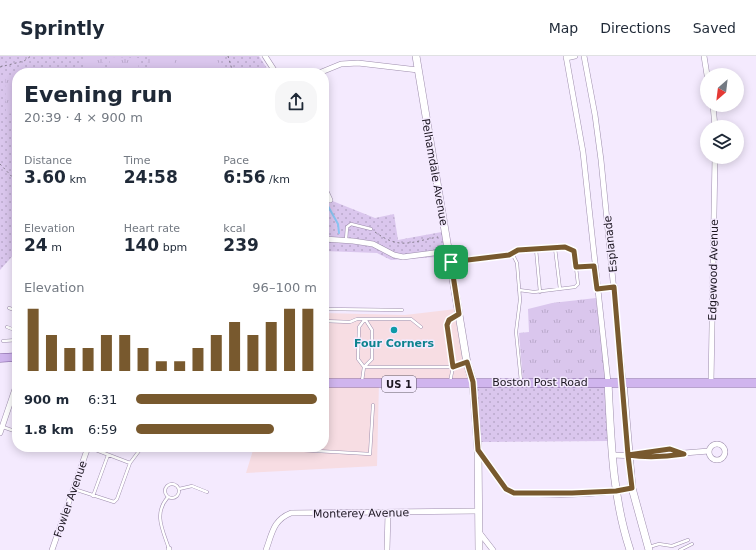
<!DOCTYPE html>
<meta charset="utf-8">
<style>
:root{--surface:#fff;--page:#f6f6f7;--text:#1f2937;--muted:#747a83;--line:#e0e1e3;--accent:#78592e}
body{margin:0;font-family:"DejaVu Sans",sans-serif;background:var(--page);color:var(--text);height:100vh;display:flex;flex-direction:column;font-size:15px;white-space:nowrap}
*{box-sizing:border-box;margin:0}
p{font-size:13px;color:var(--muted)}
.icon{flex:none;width:22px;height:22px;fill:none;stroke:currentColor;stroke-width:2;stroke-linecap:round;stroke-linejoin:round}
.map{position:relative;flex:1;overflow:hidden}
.drawer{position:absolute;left:12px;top:12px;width:317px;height:384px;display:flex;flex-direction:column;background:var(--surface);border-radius:16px;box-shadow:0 2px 10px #0003}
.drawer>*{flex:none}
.needle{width:26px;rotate:208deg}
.tools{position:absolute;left:700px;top:12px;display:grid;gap:8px}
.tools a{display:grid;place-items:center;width:44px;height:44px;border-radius:50%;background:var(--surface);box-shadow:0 2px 10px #0003;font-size:20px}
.pin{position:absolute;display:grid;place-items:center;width:34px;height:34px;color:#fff;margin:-17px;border-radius:8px;box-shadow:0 2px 6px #0006}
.round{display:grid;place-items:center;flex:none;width:42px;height:42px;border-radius:16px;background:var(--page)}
.headline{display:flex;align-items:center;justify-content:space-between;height:68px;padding:0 12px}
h1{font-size:22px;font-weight:600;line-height:30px}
.stats{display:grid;grid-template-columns:repeat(3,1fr);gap:6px;height:68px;padding:4px 12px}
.stats div{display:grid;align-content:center}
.stats b{font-size:17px;font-weight:600}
.stats small{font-size:11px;font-weight:400}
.stats p{font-size:11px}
.chart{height:112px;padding:8px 12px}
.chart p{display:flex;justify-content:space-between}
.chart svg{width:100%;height:72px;margin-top:4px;stroke:var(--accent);stroke-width:6}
ul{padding:0 12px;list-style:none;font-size:13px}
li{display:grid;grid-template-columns:64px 48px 1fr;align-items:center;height:30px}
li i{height:10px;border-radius:5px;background:var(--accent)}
header{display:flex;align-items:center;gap:24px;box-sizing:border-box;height:56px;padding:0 20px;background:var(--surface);border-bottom:1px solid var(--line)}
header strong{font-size:19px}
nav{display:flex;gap:22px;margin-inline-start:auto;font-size:14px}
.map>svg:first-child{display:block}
.commercial{fill:#f7dde3}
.grass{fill:url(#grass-dots)}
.park{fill:url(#park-tufts)}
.pitch{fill:#dac6ed}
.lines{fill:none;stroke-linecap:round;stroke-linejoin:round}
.stream{stroke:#8ac4f2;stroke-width:2}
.lane-casing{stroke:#9e8ead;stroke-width:3.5}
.street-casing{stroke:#9e8ead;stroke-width:6}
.secondary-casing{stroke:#9e8ead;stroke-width:8}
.primary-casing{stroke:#7d5d9e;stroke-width:9}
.path{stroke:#847c8c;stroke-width:1;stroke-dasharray:2 3;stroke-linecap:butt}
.lane{stroke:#fff;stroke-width:2.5}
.street{stroke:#fff;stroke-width:5}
.secondary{stroke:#fff;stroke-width:7}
.primary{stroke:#d0b5ee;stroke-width:8}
.route-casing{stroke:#fff;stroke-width:8}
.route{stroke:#78592e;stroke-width:5}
.culture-dot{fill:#0f9aa8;stroke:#f4eafe;stroke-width:1.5}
.labels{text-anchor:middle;stroke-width:3;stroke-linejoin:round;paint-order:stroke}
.shield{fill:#f4eafe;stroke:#5d5663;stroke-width:1}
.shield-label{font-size:10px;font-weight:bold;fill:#1c1621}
.street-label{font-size:11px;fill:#1c1621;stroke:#f4eafe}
.culture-label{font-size:11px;font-weight:bold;fill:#0d838f;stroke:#f4eafe}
</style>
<header>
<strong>Sprintly</strong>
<nav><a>Map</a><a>Directions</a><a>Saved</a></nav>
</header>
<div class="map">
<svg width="756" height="494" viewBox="0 0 756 494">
<defs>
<pattern id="grass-dots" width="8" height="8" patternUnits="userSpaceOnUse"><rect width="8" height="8" fill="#dac6ed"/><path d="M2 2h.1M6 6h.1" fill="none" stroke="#baa9cb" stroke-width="1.8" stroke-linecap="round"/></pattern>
<pattern id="park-tufts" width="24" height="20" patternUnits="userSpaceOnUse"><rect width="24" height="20" fill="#dac6ed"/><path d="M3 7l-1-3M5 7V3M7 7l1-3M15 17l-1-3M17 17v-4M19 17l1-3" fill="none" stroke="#baa9cb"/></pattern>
</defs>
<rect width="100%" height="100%" fill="#f4eafe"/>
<path class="commercial" d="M 456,253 L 473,326 L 379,326 L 377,410 L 246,417 L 254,391 L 324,391 L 324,257 L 405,259 Z"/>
<path class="grass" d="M 0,0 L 259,0 L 270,17 L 17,17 L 17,195 L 0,214 Z
M 324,140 L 325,142 L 375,162 L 394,158 L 398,184 L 447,175 L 451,200 L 391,204 L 377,197 L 324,195 Z
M 606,325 L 609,385 L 480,386 L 473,326 Z"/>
<path class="park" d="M 84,0 L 103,0 L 103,17 L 84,17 Z
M 148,0 L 219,0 L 219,17 L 147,17 Z
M 110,1 L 139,2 L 138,17 L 109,17 Z
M 5,21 L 17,21 L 17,57 L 6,58 Z
M 596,242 L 606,325 L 523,325 L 519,277 L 529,276 L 528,253 L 552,247 Z"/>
<path class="pitch" d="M 150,0 L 161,0 L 161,15 L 150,15 Z
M 163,0 L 175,0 L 174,16 L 163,15 Z
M 178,0 L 189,0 L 189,16 L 177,16 Z
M 192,0 L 203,0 L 203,17 L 191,17 Z
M 206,0 L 217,0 L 217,17 L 205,17 Z
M 17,27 L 17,51 L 11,52 L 10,28 Z"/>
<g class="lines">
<path class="stream" d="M 324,143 L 338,168 L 339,177"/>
<defs>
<path id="lane" d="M 346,184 L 347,171 L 351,168 L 371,173
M 555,192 L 560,233
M 536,193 L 540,236
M 509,199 C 524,191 558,189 574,195 L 578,228 L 575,231 L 534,236 L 519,234
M 451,206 L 509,199 L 514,201 L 517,207 L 520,244 L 516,276 L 521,325
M 576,211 L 594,210
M 9,252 L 17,255
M 324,253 L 402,254
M 324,265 L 350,266 L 357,263 L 411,263 L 421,271
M 7,271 L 17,275
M 3,285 L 17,284
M 364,311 L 453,311 L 447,269 L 449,264 L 459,258
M 362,325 L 364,311 L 372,303 L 372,274 L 365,263 L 359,271 L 358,303 L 364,311
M 450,326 L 453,311 L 466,307
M 3,371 L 17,376
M 59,391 L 66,393 L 67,391
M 282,391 L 282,393 L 370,398 L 373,349
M 130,407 L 142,391
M165 435a7 7 0 1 1 14 0a7 7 0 1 1-14 0Z
M 74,433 L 114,446 L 117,443 L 130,407 L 88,391
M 179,433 L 192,430 L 207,436
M 93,440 L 108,399
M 168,441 C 153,458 163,474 169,493
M 649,491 L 659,488 L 672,490 L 688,484
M 680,494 L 692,488"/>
<path id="street" d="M 265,0 L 276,17
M 566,0 L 583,96 L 608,326
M 584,0 L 595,59 L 601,104 L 623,326
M 704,0 L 707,19
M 566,2 L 575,0
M 319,17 L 341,8 L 358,7 L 418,14
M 713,49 L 715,71
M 324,131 L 330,144
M 324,183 L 353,185 L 373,188 L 394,199 L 403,201 L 449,195
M 597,233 L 615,231
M 711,327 L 715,101
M 0,377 L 17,327
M709 396a8 8 0 1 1 16 0a8 8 0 1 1-16 0Z
M 478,394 L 506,433 L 514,437 C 552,439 594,440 632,432
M 684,397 L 709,395
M 612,399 L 663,401 L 684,397 L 671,393 L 628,399
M 479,476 L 493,494
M 52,494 L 88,391
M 169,494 L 169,493
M 266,494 C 272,478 273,464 291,457 L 479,455
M 387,494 L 388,457"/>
<path id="secondary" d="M 416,0 L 467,307 L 473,326 L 478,394 L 479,494
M 608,326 C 611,382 612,440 630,494
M 623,326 L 632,432 L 649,494"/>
<path id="primary" d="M 0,302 L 17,301
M 324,327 L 756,327"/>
</defs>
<use href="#lane" class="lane-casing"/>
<use href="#street" class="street-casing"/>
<use href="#secondary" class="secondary-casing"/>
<use href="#primary" class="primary-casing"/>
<path class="path" d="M 228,0 L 233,17
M 0,11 L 24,5 L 31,0
M 0,108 L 17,126
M 375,176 C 400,194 410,186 438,181"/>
<use href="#lane" class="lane"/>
<use href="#street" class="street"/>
<use href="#secondary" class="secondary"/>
<use href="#primary" class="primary"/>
</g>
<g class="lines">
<defs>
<path id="route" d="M 451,206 L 459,258 L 449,264 L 447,269 L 453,311 L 467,306 L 473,326 L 478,394 L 506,433 L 514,437 L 572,437 L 616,435 L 632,432 L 628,399 C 648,402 664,401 684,398 L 670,393 L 628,399 L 614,231 L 597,233 L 594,210 L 576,211 L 574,195 L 565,191 L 518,194 L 509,199 L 451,206"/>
</defs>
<use href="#route" class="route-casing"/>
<use href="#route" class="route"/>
</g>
<circle class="culture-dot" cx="394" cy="274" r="4"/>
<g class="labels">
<rect class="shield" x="382" y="320" width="34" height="16" rx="3"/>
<g class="shield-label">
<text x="399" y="332">US 1</text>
</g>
<g class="street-label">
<text transform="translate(435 116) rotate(80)" y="4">Pelhamdale Avenue</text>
<text transform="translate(610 188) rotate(-96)" y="4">Esplanade</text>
<text transform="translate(713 214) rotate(-89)" y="4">Edgewood Avenue</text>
<text x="540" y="330">Boston Post Road</text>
<text transform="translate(70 443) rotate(-71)" y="4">Fowler Avenue</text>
<text transform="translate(361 457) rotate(-1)" y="4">Monterey Avenue</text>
</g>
<g class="culture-label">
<text x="394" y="291">Four Corners</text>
</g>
</g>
</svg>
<div class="tools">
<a><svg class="needle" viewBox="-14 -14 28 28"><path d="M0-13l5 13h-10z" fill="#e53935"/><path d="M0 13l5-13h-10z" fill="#747a83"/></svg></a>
<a><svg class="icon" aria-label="layers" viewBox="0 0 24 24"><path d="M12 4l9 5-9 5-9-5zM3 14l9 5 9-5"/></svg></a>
</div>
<div class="pin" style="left:451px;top:206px;background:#1e9e55"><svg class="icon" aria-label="arrive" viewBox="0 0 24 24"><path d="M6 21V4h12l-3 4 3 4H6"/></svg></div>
<section class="drawer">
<div class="headline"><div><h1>Evening run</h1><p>20:39 · 4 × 900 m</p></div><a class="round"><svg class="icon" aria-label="share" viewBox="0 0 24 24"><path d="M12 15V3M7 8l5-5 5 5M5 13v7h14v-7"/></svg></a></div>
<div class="stats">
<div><p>Distance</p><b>3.60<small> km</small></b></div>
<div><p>Time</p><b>24:58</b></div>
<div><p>Pace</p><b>6:56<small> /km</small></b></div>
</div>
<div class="stats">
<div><p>Elevation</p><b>24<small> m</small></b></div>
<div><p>Heart rate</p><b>140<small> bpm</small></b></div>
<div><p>kcal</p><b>239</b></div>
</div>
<div class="chart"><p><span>Elevation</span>96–100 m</p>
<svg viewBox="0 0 160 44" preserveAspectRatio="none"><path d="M5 44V6M15 44V22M25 44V30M35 44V30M45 44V22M55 44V22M65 44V30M75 44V38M85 44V38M95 44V30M105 44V22M115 44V14M125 44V22M135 44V14M145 44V6M155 44V6"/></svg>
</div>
<ul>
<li><b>900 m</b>6:31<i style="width:100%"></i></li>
<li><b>1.8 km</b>6:59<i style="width:76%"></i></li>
</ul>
</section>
</div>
